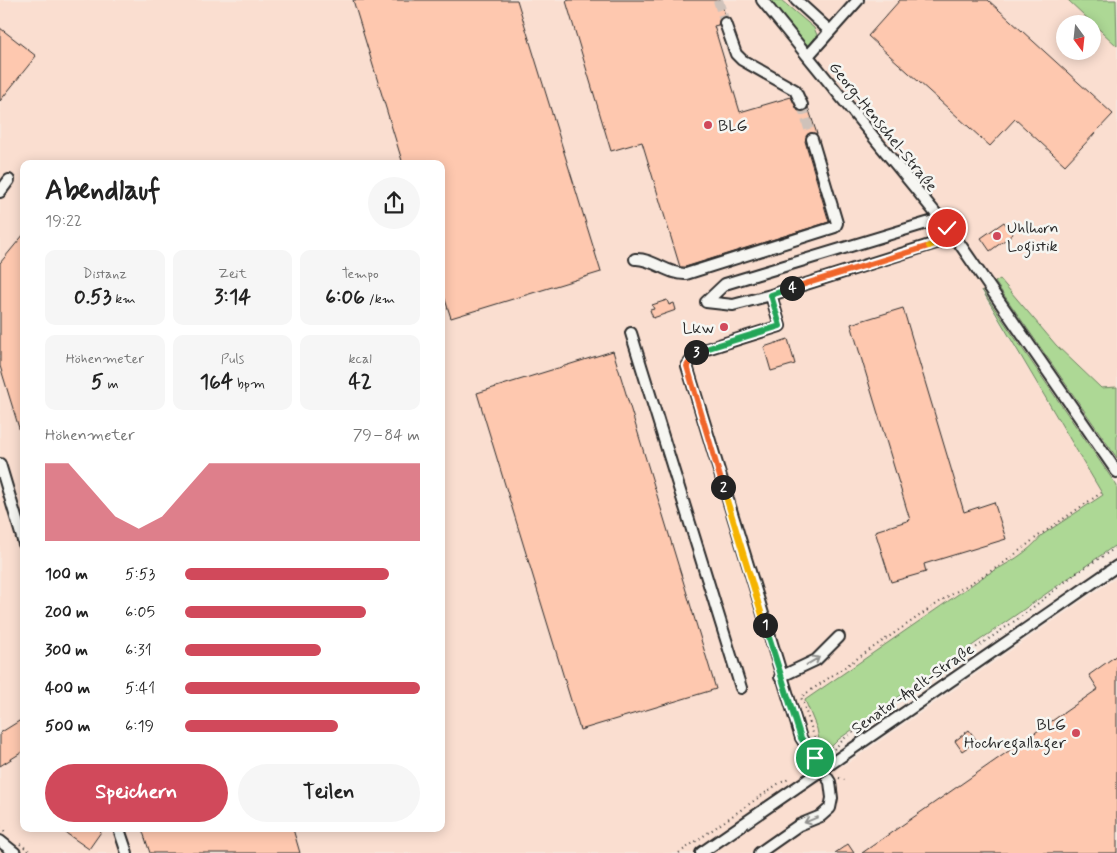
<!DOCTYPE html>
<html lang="de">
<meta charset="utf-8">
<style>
:root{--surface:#fff;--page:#f6f6f6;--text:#222;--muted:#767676;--accent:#d1495b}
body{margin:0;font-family:Mynerve,sans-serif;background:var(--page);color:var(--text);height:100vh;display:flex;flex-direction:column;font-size:19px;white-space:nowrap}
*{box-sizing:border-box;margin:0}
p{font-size:16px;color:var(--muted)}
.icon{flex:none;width:28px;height:28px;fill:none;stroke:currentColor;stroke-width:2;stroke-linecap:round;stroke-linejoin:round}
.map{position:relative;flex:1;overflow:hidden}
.sheet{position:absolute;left:20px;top:160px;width:425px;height:672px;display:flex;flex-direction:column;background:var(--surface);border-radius:10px;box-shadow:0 2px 12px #0003}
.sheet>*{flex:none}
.needle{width:32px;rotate:165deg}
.controls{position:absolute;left:1056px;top:15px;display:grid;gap:10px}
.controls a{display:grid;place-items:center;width:45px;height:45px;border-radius:50%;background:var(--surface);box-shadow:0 2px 12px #0003;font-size:25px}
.pin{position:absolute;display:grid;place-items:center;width:42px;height:42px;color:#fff;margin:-21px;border:2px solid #fff;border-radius:50%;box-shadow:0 1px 5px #0007}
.km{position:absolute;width:25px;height:25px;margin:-12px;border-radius:50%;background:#222;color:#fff;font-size:14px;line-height:25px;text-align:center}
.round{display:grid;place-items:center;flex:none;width:52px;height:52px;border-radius:26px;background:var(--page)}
.headline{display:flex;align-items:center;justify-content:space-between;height:85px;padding:0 25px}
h1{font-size:28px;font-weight:700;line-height:38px}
.metrics{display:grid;grid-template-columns:repeat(3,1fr);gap:8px;height:85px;padding:5px 25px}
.metrics div{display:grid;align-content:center;border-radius:10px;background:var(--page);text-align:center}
.metrics b{font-size:21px;font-weight:700}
.metrics small{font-size:14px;font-weight:400}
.metrics p{font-size:14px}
.chart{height:140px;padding:10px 25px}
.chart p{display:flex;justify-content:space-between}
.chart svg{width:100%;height:90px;margin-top:5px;fill:var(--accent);opacity:.7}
.action{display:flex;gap:10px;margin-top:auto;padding:10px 25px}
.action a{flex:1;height:58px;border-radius:30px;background:var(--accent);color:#fff;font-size:20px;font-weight:700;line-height:58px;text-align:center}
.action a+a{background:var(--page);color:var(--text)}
ul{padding:0 25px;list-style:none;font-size:16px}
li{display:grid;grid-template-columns:80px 60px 1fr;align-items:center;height:38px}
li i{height:12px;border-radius:6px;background:var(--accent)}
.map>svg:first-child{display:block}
.built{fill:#faded0;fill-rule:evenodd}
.green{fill:#add895;stroke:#6c8260}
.building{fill:#fec8af;stroke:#2b2b2b}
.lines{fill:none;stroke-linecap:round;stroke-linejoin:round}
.minor-tunnel{stroke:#cfc2ba;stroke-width:10;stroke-dasharray:10 5;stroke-linecap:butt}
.minor-casing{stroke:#2b2b2b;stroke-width:14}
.path{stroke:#2b2b2b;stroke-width:2;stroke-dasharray:1 4;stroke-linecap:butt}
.minor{stroke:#f6f6f2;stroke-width:10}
.minor-bridge-casing{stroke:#2b2b2b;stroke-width:14;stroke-linecap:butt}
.minor-bridge{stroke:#f6f6f2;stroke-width:10}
.oneway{stroke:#90908e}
.split-1-casing{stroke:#fff;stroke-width:10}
.split-2-casing{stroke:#fff;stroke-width:10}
.split-3-casing{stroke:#fff;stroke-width:10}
.split-4-casing{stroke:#fff;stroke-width:10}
.split-5-casing{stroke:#fff;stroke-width:10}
.split-6-casing{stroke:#fff;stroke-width:10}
.split-1{stroke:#22a559;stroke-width:6}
.split-2{stroke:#f5b400;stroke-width:6}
.split-3{stroke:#f0652b;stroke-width:6}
.split-4{stroke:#22a559;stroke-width:6}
.split-5{stroke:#f0652b;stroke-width:6}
.split-6{stroke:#f5b400;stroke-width:6}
.poi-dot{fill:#d1495b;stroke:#f6f6f2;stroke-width:2}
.labels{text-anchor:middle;stroke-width:5;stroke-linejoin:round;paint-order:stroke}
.poi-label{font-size:16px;fill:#2b2b2b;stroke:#f6f6f2;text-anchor:start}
.street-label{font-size:16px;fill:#2b2b2b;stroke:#f6f6f2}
</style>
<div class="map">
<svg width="1117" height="853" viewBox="0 0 1117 853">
<rect width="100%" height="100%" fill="#f8e8de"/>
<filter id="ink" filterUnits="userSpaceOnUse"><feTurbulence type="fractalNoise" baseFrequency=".02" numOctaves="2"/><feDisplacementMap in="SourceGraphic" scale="10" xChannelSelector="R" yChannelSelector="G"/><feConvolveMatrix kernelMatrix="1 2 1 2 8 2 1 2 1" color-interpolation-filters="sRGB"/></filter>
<g filter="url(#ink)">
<path class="built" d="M 0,0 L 1068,0 L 1117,46 L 1117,387 L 1102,389 L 1056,345 L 1000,280 L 981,291 L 1103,495 L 1042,535 L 1035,545 L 1012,562 L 986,575 L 806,700 L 817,729 L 822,756 L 832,769 L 848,763 L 1117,577 L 1117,853 L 0,853 ZM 1065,24 L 1092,24 L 1092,51 L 1065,51 ZM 24,164 L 441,164 L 441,829 L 24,829 Z"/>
<path class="green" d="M 769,0 L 781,0 L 814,28 L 817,35 L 810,44 L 808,45 L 802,40 Z
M 1068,0 L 1116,0 L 1117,46 Z
M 1000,279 L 1056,345 L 1101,388 L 1117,387 L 1117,458 L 995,282 Z
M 982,290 L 1117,486 L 1117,544 L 839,739 L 822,756 L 817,729 L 805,700 L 986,575 C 1007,564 1027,554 1042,535 L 1103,495 Z"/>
<path class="building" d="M 353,0 L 517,0 L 601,272 L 451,318 L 441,287 L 441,164 L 403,164 Z
M 570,0 L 721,0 L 725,16 L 720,18 L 718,25 L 714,26 L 740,112 L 791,97 L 798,111 L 804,111 L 808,107 L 817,134 L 810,133 L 805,141 L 829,222 L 685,267 L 680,267 L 642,142 L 611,151 L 566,1 Z
M 900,0 L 988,0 L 1113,114 L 1065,165 L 1015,119 L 990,146 L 868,36 Z
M 0,28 L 36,56 L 0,101 Z
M 1004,222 L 1013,234 L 990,251 L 981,238 Z
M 24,234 L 24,438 L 22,438 L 0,366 L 0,263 Z
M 667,300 L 669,305 L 674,303 L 676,310 L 653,318 L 650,310 L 654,309 L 652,305 Z
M 903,308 L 964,512 L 994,502 L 1006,539 L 924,564 L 926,572 L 891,582 L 875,531 L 910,520 L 851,324 Z
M 788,339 L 795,364 L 771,371 L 764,347 Z
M 613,351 L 716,689 L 580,730 L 477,393 Z
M 1117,655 L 1117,853 L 862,853 L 1098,689 L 1089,675 Z
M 24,718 L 24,751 L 0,766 L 0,733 Z
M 969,730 L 977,741 L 962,751 L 955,741 Z
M 60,829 L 103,829 L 89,849 Z
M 142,829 L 293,829 L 300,853 L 150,853 Z
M 848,844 L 854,853 L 835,853 Z"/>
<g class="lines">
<path class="minor-tunnel" d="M 718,0 L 725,23
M 802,105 L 812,139"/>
<defs>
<path id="minor" d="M 762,0 L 955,237 L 1117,472
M 796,0 L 830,31
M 725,23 L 736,54 L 742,60 L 795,90 L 802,105
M 808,56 L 858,0
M 0,192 L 9,180
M 635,259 C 653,258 668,275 686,274 L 835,227 L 837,223 L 812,139
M 706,302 L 733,305 L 771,295 L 955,237
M 706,302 L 725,284 L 940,219
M 631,333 L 741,688
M 0,464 L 24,544
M 780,677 L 816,660 L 839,637
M 829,765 L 1117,566
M 119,829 L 127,853
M 0,841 L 15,853
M 701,853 L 816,774
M 759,853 L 799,825 L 821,816 L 830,808 L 832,798 L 830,782 L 801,738 L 687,366 L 697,352 L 780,326 L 771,295"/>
</defs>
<use href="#minor" class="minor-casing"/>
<path class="path" d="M 816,742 L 801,697 L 944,599 L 1001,565 L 1037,537 L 1101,493
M 834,749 L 845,738 L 1022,616 L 1075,574 L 1117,547
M 839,778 L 845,780
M 0,827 L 7,833
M 20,844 L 32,853
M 679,853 L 778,784 L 791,778"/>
<use href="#minor" class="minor"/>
<defs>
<path id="minor-bridge" d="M 816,774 L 829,765"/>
</defs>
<use href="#minor-bridge" class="minor-bridge-casing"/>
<use href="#minor-bridge" class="minor-bridge"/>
</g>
<defs><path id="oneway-shaft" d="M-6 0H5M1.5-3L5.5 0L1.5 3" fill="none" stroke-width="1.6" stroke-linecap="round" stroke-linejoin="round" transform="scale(1.25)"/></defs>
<g class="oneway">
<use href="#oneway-shaft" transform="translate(813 661) rotate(-31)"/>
<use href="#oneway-shaft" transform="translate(811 820) rotate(158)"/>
</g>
</g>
<g class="lines" filter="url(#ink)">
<defs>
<path id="split-1" d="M 765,625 L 801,738 L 815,758"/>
<path id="split-2" d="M 723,487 L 765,625"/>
<path id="split-3" d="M 696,352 L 687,366 L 723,487"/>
<path id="split-4" d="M 696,352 L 780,326 L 771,295 L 792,288"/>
<path id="split-5" d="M 792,288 L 929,246"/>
<path id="split-6" d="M 929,246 L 954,237 L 947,228"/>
</defs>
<use href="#split-1" class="split-1-casing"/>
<use href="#split-2" class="split-2-casing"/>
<use href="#split-3" class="split-3-casing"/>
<use href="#split-4" class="split-4-casing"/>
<use href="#split-5" class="split-5-casing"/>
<use href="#split-6" class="split-6-casing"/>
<use href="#split-1" class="split-1"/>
<use href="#split-2" class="split-2"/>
<use href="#split-3" class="split-3"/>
<use href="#split-4" class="split-4"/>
<use href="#split-5" class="split-5"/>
<use href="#split-6" class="split-6"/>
</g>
<g class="poi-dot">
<circle cx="708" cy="125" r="5"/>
<circle cx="997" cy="236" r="5"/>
<circle cx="724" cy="327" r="5"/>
<circle cx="1076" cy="733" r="5"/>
</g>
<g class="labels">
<g class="poi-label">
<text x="718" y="131">BLG</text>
<text x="1007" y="233">Uhlhorn<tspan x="1007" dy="18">Logistik</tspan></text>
<text x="714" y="333" text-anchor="end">Lkw</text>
<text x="1066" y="730" text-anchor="end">BLG<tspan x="1066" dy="18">Hochregallager</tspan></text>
</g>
<g class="street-label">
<text transform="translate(884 126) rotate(51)" y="6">Georg-Henschel-Straße</text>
<text transform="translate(912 688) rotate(-35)" y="6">Senator-Apelt-Straße</text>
</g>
</g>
</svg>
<div class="controls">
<a><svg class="needle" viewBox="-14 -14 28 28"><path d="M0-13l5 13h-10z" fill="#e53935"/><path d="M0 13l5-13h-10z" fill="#767676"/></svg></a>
</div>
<div class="pin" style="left:815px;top:758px;background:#1e9e55"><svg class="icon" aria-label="arrive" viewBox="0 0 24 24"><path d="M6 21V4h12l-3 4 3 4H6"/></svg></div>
<div class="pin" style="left:947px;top:228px;background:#d93025"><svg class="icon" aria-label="check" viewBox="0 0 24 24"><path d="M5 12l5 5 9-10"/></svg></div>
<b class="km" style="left:765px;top:625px">1</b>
<b class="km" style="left:723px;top:487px">2</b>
<b class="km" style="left:696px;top:352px">3</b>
<b class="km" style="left:792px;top:288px">4</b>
<section class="sheet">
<div class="headline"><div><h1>Abendlauf</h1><p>19:22</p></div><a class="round"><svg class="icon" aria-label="share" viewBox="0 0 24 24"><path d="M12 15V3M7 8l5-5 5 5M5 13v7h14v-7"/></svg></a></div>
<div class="metrics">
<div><p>Distanz</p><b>0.53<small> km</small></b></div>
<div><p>Zeit</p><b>3:14</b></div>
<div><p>Tempo</p><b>6:06<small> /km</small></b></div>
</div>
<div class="metrics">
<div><p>Höhenmeter</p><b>5<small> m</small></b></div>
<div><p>Puls</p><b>164<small> bpm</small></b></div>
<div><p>kcal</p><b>42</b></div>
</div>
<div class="chart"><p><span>Höhenmeter</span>79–84 m</p>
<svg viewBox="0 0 160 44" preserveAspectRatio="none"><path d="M0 44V6L10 6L20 19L30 32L40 38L50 32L60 19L70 6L80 6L90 6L100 6L110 6L120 6L130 6L140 6L150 6L160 6V44z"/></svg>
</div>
<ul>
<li><b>100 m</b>5:53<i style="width:87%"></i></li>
<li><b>200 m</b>6:05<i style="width:77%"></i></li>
<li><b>300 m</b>6:31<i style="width:58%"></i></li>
<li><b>400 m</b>5:41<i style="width:100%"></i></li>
<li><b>500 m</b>6:19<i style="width:65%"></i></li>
</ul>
<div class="action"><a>Speichern</a><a>Teilen</a></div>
</section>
</div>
